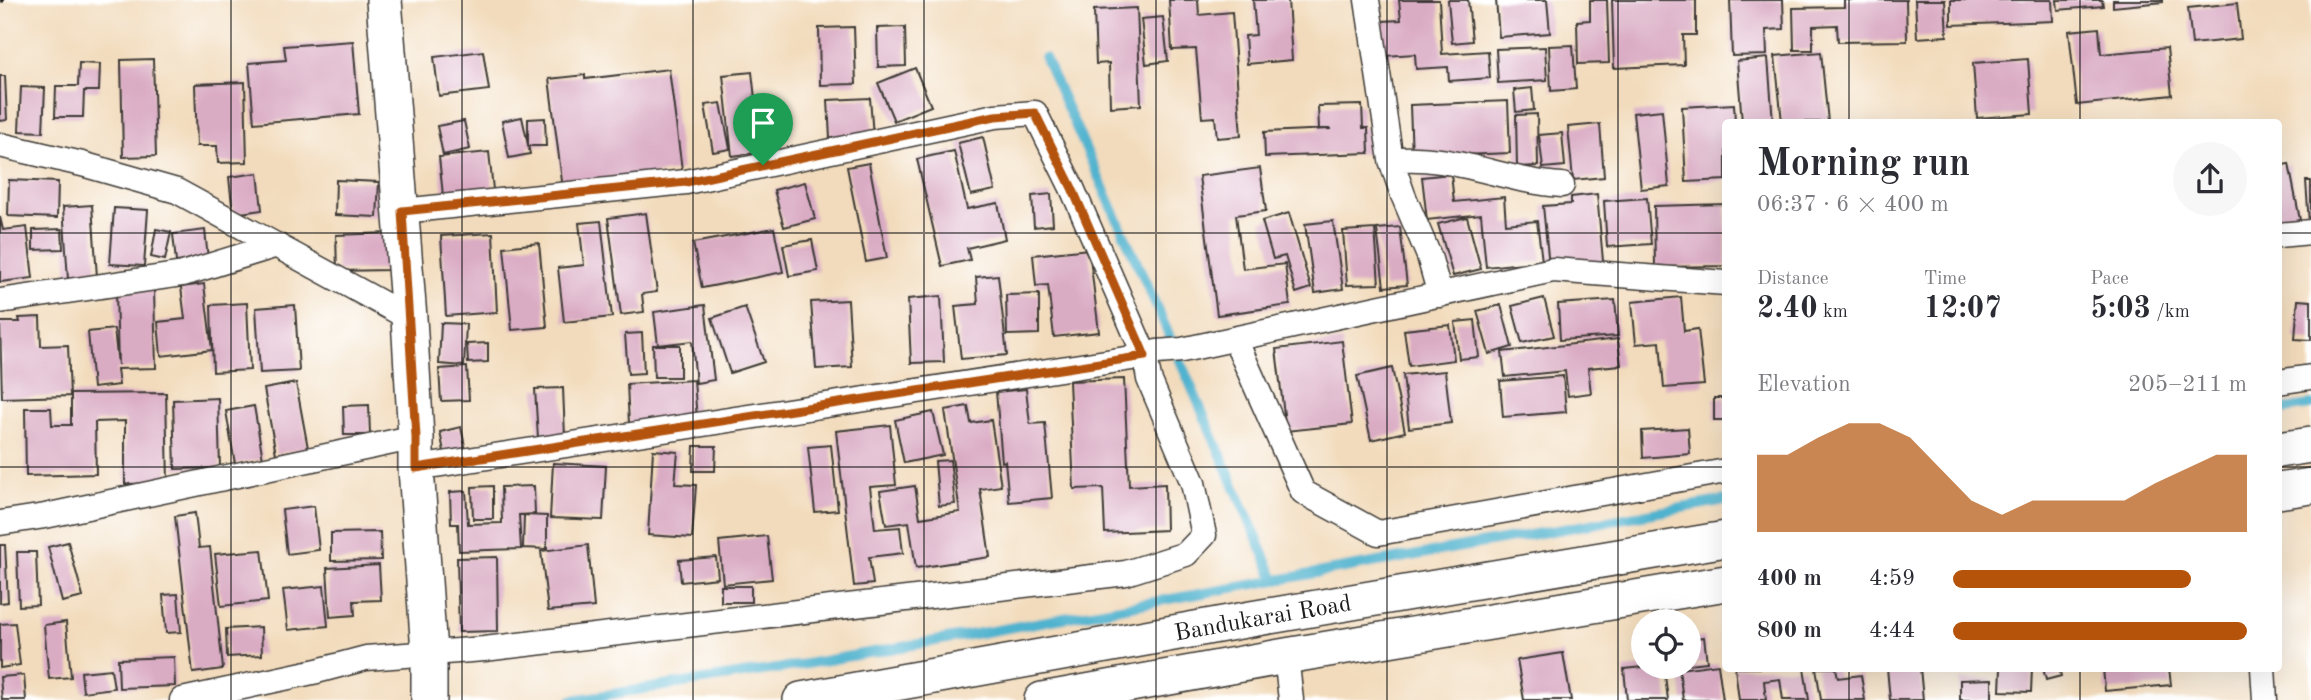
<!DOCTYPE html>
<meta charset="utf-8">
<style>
:root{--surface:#fff;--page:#f7f7f7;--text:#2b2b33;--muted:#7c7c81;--accent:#b45309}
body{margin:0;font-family:"Old Standard TT",serif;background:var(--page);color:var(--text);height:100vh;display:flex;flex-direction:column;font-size:26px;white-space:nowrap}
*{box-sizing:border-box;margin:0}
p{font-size:23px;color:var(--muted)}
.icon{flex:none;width:38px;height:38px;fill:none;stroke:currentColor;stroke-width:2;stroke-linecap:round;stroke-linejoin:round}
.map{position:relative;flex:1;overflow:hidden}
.panel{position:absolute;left:1722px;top:119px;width:560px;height:553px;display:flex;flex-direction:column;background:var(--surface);border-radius:7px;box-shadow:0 7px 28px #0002}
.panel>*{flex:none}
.buttons{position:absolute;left:1631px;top:609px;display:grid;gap:14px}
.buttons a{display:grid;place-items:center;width:70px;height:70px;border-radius:50%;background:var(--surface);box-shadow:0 7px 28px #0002;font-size:35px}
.pin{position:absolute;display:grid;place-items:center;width:60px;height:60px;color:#fff;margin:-72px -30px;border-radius:50% 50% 50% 0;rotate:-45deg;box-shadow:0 0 7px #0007}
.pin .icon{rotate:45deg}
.round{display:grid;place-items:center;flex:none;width:74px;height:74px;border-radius:37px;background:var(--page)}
.overview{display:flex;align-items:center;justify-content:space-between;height:119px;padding:0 35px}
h1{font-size:38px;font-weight:700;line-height:52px}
.metrics{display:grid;grid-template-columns:repeat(3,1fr);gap:10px;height:119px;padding:7px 35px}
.metrics div{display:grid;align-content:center}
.metrics b{font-size:30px;font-weight:700}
.metrics small{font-size:19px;font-weight:400}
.metrics p{font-size:19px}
.chart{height:196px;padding:14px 35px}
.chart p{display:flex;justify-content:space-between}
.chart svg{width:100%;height:126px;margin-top:7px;fill:var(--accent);opacity:.7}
ul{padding:0 35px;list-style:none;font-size:23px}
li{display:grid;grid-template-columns:112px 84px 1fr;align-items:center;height:52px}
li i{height:18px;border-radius:9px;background:var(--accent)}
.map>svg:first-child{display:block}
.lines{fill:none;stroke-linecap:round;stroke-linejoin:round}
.stream{stroke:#4fb2ce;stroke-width:10}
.building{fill:#daacc4}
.street-casing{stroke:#3c3934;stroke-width:27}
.secondary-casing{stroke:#3c3934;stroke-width:38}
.street{stroke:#fff;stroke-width:24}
.secondary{stroke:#fff;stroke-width:35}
.rail{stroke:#1c1c1c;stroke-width:5;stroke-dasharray:10 5;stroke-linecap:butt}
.route-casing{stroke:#fff;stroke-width:14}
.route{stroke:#b45309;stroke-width:9}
.grid{fill:none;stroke:#1c1c1c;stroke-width:2;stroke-opacity:0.55}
.labels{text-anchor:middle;stroke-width:6;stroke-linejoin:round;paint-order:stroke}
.street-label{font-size:24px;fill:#1c1c1c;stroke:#fff}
</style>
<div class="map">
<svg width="2311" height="700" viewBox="0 0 2311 700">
<rect width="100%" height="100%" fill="#fff"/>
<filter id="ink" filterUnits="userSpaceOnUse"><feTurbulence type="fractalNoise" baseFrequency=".0143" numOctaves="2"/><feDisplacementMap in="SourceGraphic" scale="14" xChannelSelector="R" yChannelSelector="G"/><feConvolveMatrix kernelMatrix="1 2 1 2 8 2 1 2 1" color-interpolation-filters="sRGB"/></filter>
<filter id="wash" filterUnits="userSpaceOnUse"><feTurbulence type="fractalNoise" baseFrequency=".00686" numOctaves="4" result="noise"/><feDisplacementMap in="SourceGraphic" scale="28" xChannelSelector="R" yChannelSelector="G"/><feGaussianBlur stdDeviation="1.57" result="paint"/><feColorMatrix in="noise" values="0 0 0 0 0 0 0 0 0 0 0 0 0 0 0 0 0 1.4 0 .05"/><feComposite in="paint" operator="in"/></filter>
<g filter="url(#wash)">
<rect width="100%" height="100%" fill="#f2dbbc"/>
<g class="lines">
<path class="stream" d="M 1045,58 L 1159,312 L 1275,580
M 2278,410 L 2311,405
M 572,700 L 789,667 L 1726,500"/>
</g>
<g id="blocks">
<path class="building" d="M 1169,0 L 1198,0 L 1199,15 L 1232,12 L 1241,136 L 1217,138 L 1215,117 L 1202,118 L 1196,49 L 1172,50 Z
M 1253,0 L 1288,0 L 1292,60 L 1247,64 L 1245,36 L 1256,35 Z
M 1399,0 L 1439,0 L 1442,54 L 1488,51 L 1490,78 L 1449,81 L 1448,67 L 1416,69 L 1415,54 L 1384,56 L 1382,21 L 1401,20 Z
M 1448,0 L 1468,0 L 1472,41 L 1452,43 Z
M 1496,0 L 1547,0 L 1550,33 L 1499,37 Z
M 1590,0 L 1607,0 L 1609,63 L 1578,64 L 1577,21 L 1590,20 Z
M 1612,0 L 1696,0 L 1696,35 L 1683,35 L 1684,65 L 1614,68 Z
M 1730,0 L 1783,0 L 1784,29 L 1766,30 L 1767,55 L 1732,56 Z
M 1844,0 L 1906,0 L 1907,41 L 1838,42 L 1837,25 L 1813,26 L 1813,50 L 1794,50 L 1793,8 L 1844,7 Z
M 1915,0 L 1945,0 L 1947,36 L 1917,38 Z
M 1951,0 L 2052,0 L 2053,21 L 1951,25 Z
M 2057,0 L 2102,0 L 2103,6 L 2058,10 Z
M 2113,0 L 2163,0 L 2163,2 L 2113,7 Z
M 2237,3 L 2241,39 L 2192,44 L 2188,8 Z
M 1137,8 L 1141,105 L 1110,107 L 1109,63 L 1096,64 L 1094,10 Z
M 1163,17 L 1168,61 L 1146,64 L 1141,19 Z
M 854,27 L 856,84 L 820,85 L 819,28 Z
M 905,27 L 906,66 L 878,67 L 877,28 Z
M 2099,28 L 2101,54 L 2167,48 L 2172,95 L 2077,105 L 2069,31 Z
M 353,41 L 359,114 L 254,123 L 249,63 L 286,60 L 284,46 Z
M 1573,45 L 1576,89 L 1551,91 L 1549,46 Z
M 1545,47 L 1547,80 L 1498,83 L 1496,49 Z
M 483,51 L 489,90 L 439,96 L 434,57 Z
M 1821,52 L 1828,122 L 1782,122 L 1775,56 Z
M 1768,58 L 1773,122 L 1742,122 L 1737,61 Z
M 153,59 L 156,156 L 123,157 L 121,60 Z
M 2028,59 L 2032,114 L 1977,118 L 1973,63 Z
M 79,63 L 100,64 L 99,91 L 84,91 L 83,117 L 55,117 L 56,86 L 78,86 Z
M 915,68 L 931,106 L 894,121 L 878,83 Z
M 669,69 L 682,170 L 563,189 L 549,79 L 585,75 L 585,79 Z
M 752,72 L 761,152 L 732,156 L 723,75 Z
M 0,76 L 5,76 L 7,120 L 0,121 Z
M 245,82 L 247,162 L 218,163 L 217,146 L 197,146 L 195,84 Z
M 21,87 L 45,88 L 43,132 L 19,131 Z
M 1532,88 L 1534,110 L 1516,112 L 1514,90 Z
M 870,98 L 873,136 L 830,139 L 828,100 Z
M 1508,101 L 1510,153 L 1412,157 L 1410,105 Z
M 721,103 L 730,149 L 713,152 L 705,105 Z
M 1734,104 L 1735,122 L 1726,122 L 1726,180 L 1686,182 L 1682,107 Z
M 1362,105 L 1363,128 L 1368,128 L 1369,153 L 1265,157 L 1264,132 L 1331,129 L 1319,129 L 1318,106 Z
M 1662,110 L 1669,186 L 1641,189 L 1633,113 Z
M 1537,114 L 1538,166 L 1517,167 L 1516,115 Z
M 522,117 L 530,154 L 509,158 L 502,121 Z
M 545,118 L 546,146 L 528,146 L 528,119 Z
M 464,121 L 470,149 L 443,155 L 437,126 Z
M 1600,124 L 1604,177 L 1573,180 L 1568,127 Z
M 1562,133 L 1565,166 L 1543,168 L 1539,135 Z
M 983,137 L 995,190 L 971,195 L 958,143 Z
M 954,151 L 967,209 L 998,203 L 1005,239 L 967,248 L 970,260 L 942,266 L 917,159 Z
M 489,152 L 494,199 L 444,205 L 439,157 Z
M 869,163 L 887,258 L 866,262 L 847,167 Z
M 2289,164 L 2300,220 L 2278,224 L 2278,166 Z
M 1260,168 L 1266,211 L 1236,215 L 1243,269 L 1285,264 L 1290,305 L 1217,315 L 1199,176 Z
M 258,173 L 262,210 L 233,214 L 229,177 Z
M 1451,174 L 1454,202 L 1504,197 L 1506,224 L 1537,221 L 1542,261 L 1486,267 L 1481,214 L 1427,220 L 1422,177 Z
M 9,180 L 58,182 L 57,218 L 8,216 Z
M 336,180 L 379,182 L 377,217 L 335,215 Z
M 2306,181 L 2311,181 L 2311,224 L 2309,224 Z
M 805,182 L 815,219 L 784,227 L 774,190 Z
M 1051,194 L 1053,225 L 1034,227 L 1032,196 Z
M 1597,194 L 1603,261 L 1549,266 L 1543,206 L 1571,204 L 1571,197 Z
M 1647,198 L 1651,244 L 1607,247 L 1604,201 Z
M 1726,204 L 1726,266 L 1655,267 L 1654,206 Z
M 92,205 L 97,277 L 68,279 L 63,207 Z
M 114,208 L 148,210 L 144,266 L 110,264 Z
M 646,213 L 657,292 L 642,294 L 644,312 L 621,315 L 608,218 Z
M 1289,213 L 1311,288 L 1296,293 L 1285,256 L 1273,259 L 1262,221 Z
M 0,217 L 3,230 L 27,227 L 33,278 L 0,282 Z
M 1467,217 L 1481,269 L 1453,276 L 1438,224 Z
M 601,221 L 612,317 L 564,322 L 558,268 L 584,265 L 579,223 Z
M 1333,221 L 1343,289 L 1315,293 L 1305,224 Z
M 1400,227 L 1407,285 L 1384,287 L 1377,229 Z
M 774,228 L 783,272 L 702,288 L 693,243 Z
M 62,229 L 63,249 L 33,250 L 33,230 Z
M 156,229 L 171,232 L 165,260 L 151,257 Z
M 1375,229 L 1379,284 L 1347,285 L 1343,231 Z
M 205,230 L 208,259 L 176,262 L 173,234 Z
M 388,233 L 389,270 L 337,271 L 336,235 Z
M 493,233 L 497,312 L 446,316 L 441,236 Z
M 812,240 L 818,271 L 789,276 L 783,245 Z
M 539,243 L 547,327 L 512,330 L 504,247 Z
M 1089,249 L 1099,332 L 1054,337 L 1048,285 L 1036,286 L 1033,255 Z
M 998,275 L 1007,355 L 961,359 L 955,306 L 978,304 L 976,277 Z
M 204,284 L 212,350 L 161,356 L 158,322 L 185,319 L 181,287 Z
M 154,290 L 156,368 L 117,369 L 119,385 L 93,388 L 88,332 L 114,329 L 118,365 L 116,291 Z
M 1039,294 L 1039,334 L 1007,335 L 1006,295 Z
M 941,296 L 944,362 L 911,363 L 908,299 Z
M 1681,297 L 1684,331 L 1698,329 L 1704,385 L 1664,388 L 1660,342 L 1636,344 L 1632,302 Z
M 1544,298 L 1554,336 L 1522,343 L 1512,306 Z
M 848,300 L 852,367 L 816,369 L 811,302 Z
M 1615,300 L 1618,336 L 1560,340 L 1558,304 Z
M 2298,300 L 2311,301 L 2311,340 L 2295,339 Z
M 247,303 L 250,370 L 213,372 L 211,305 Z
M 295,305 L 299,371 L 260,373 L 256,308 Z
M 705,305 L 714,380 L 696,383 L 692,341 L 658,345 L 654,312 Z
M 1501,305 L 1512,347 L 1489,354 L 1477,311 Z
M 745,307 L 764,362 L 730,373 L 712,318 Z
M 40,317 L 41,346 L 68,345 L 70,396 L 2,398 L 0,322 L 20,322 L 19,318 Z
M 1475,320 L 1479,357 L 1459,359 L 1455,322 Z
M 441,323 L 466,324 L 464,366 L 439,364 Z
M 1450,325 L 1454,360 L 1409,366 L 1404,330 Z
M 642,333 L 644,373 L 628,374 L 625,334 Z
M 1618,339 L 1621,365 L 1588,368 L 1591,393 L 1568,396 L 1565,371 L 1505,377 L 1502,352 Z
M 1342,341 L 1352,424 L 1286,431 L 1276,349 Z
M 488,343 L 488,362 L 468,363 L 467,344 Z
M 653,345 L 680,345 L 680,377 L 654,377 Z
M 467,367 L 469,400 L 441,401 L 439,369 Z
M 1392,368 L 1405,432 L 1371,440 L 1357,376 Z
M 1445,371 L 1451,423 L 1409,428 L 1403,375 Z
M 1563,376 L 1566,412 L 1503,417 L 1500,381 Z
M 1124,379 L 1129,486 L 1165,484 L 1166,530 L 1105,533 L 1103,488 L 1074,489 L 1069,381 Z
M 694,380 L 697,420 L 629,424 L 627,384 Z
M 296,383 L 308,448 L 276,454 L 264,389 Z
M 563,388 L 565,437 L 538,438 L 535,389 Z
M 1026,389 L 1030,424 L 1045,423 L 1052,498 L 1009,502 L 1005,461 L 1002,462 L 996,392 Z
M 166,393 L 168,483 L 125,484 L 125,421 L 95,422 L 96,474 L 26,476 L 25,408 L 51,408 L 52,425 L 71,425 L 71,394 Z
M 218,398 L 220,468 L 175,469 L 173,400 Z
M 1714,398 L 1726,398 L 1726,420 L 1714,420 Z
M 369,405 L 370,435 L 344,435 L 343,406 Z
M 254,406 L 263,459 L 235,464 L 226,411 Z
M 968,406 L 971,423 L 991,420 L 1001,486 L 980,489 L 990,557 L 916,568 L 909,522 L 886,525 L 880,491 L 915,486 L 920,518 L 960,512 L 945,410 Z
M 933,412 L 943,455 L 904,463 L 895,420 Z
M 890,425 L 896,485 L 870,487 L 875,529 L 900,527 L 903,553 L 869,557 L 873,584 L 854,586 L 836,431 Z
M 461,427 L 467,456 L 446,461 L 440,432 Z
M 1688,428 L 1690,454 L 1643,458 L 1642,431 Z
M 831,445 L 838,510 L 815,512 L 808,447 Z
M 694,446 L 716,446 L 715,471 L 693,471 Z
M 653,450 L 678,452 L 675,484 L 696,485 L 692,538 L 648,535 Z
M 950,460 L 955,504 L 939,506 L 935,461 Z
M 553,463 L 606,466 L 603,520 L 550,518 Z
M 493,486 L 493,519 L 473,519 L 472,487 Z
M 534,486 L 535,514 L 519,515 L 521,549 L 459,551 L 458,524 L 451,524 L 450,492 L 466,491 L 468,524 L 502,523 L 501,487 Z
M 314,506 L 319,550 L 287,554 L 282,510 Z
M 195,513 L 199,548 L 210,547 L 223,669 L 193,673 L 175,516 Z
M 524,515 L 547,516 L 547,549 L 523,548 Z
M 380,532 L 381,560 L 331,561 L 331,533 Z
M 767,536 L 772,579 L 723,584 L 719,541 Z
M 68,542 L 83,597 L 62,602 L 48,547 Z
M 0,545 L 5,545 L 8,602 L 0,603 Z
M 588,545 L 594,607 L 548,611 L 541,551 Z
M 262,550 L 268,601 L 221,606 L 215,554 Z
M 17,552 L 36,552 L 38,605 L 19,606 Z
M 497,557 L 498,631 L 459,632 L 457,558 Z
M 716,557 L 718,578 L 681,582 L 679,560 Z
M 379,565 L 381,600 L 354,601 L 355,615 L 330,617 L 327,568 Z
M 324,586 L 328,626 L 288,630 L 283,590 Z
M 721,586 L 751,586 L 751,602 L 721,602 Z
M 178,594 L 181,632 L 166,633 L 163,595 Z
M 66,622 L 71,677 L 49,679 L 44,625 Z
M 15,623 L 20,665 L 0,668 L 0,624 Z
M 261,627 L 262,655 L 227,657 L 226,629 Z
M 1704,637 L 1707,662 L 1689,664 L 1689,639 Z
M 1563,653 L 1571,700 L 1524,700 L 1517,660 Z
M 174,657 L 175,686 L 119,688 L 118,659 Z
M 1718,664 L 1723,700 L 1683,700 L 1679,669 Z
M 1643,667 L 1664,667 L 1668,700 L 1627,700 L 1624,669 Z
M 1735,668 L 1804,668 L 1809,700 L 1783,700 L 1780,679 L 1764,681 L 1766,700 L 1739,700 Z
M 1816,668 L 1836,668 L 1838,678 L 1861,675 L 1865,700 L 1821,700 Z
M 1887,668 L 1920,668 L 1923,700 L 1890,700 Z
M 2001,668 L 2032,668 L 2031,692 L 2000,691 Z
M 2043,668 L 2059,668 L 2061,676 L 2046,680 Z
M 2103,668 L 2169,668 L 2171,685 L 2105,691 Z
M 111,669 L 114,688 L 83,692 L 81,672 Z
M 24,675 L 26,700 L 2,700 L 0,677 Z
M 1992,679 L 1992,700 L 1960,700 L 1960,680 Z"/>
</g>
</g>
<g filter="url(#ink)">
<use href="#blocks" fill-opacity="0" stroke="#3c3934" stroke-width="2"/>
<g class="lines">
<defs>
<path id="street" d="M 1367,0 L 1391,160 L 1403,195 L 1429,256 L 1440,295
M 0,145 L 82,164 L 177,191 L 409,318
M 1391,160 C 1448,152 1506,182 1562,185
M 2278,235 L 2311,232
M 0,301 L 183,274 L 277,245
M 1235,339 L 1303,492 L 1378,533 L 1726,471
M 2278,382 L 2311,377
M 416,468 L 1145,356 L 1157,352 L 1182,350 L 1553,270 L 1726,283
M 0,523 L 45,516 L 416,437
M 1286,656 L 1291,700
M 2263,668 L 2265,700
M 182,700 L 317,671 L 366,658 L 484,649 L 1126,573 L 1186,554 L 1204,535 L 1193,483 L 1149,379 L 1145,356 L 1072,188 L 1035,113 L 995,116 L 686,182 L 402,211"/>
<g id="secondary">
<path d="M 384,0 L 409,318 L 416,437 L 416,468 L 429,652 L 429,700"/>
<path d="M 2278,450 L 2311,445"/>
<path d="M 2278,491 L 2311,486"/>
<path id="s1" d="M 801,700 L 1251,619 L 1726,539"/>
<path d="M 1042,700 L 1286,656 L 1726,583"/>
</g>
</defs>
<use href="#street" class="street-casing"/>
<use href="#secondary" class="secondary-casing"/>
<use href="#street" class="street"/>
<use href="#secondary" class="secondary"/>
<path class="rail" d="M 0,0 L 4,0"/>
</g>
</g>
<g class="lines" filter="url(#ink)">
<defs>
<path id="route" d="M 1035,113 L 1072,188 L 1145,356 L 416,468 L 416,437 L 402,211 L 686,182 L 995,116 Z"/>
</defs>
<use href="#route" class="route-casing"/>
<use href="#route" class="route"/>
</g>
<path class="grid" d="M 231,0 L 231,700M 462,0 L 462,700M 693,0 L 693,700M 924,0 L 924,700M 1156,0 L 1156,700M 1387,0 L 1387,700M 1618,0 L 1618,700M 1849,0 L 1849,122M 2080,0 L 2080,122M 0,233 L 1726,233M 2278,233 L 2311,233M 0,467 L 1726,467M 2278,467 L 2311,467M 1849,668 L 1849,700M 2080,668 L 2080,700"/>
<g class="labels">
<g class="street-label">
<text dy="8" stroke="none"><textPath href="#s1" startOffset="469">Bandukarai Road</textPath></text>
</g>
</g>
</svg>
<div class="buttons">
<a><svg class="icon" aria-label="locate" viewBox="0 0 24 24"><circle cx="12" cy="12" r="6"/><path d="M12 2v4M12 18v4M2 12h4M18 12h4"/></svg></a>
</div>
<div class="pin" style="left:763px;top:165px;background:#1e9e55"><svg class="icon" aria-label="arrive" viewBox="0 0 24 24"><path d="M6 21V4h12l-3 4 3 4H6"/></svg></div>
<section class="panel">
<div class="overview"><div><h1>Morning run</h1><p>06:37 · 6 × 400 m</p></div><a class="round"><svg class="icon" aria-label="share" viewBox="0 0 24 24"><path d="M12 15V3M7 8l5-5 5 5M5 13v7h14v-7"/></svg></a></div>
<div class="metrics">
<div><p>Distance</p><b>2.40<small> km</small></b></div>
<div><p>Time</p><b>12:07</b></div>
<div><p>Pace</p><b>5:03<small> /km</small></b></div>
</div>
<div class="chart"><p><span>Elevation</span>205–211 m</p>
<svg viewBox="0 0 160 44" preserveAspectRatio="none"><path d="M0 44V17L10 17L20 11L30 6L40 6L50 11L60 22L70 33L80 38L90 33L100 33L110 33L120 33L130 27L140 22L150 17L160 17V44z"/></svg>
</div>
<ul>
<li><b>400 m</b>4:59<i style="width:81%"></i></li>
<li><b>800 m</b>4:44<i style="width:100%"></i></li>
</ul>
</section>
</div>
